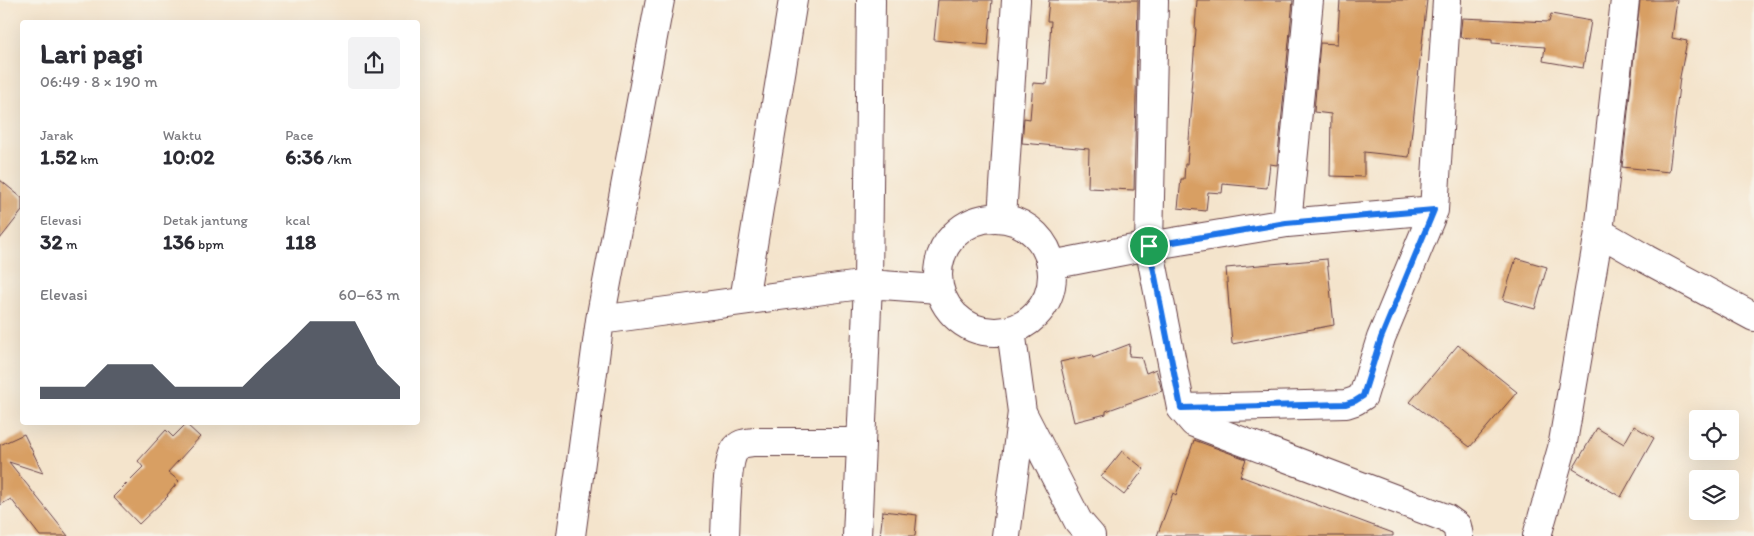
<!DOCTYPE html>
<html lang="id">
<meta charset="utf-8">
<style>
:root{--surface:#fff;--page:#f2f2f3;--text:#2b2b33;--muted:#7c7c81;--accent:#111827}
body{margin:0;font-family:Itim,sans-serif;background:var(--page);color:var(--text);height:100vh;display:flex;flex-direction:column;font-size:19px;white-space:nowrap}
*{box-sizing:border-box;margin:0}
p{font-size:16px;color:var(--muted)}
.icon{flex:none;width:28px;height:28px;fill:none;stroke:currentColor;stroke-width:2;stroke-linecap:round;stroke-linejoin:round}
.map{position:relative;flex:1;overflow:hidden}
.sheet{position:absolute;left:20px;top:20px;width:400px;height:405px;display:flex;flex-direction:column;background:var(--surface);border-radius:5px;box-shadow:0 5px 20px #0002}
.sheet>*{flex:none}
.buttons{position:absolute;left:1689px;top:410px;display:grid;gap:10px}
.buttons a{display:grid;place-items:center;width:50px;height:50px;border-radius:5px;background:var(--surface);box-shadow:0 5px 20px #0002;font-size:25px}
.pin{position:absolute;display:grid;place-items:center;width:42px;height:42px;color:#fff;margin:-21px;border:2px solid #fff;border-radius:50%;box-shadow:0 1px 5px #0007}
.round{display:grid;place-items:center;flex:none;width:52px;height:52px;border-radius:5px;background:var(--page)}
.summary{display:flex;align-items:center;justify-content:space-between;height:85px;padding:0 20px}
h1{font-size:28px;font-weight:700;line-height:38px}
.metrics{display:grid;grid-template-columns:repeat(3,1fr);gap:8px;height:85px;padding:5px 20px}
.metrics div{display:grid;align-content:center}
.metrics b{font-size:21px;font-weight:700}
.metrics small{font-size:14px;font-weight:400}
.metrics p{font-size:14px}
.chart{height:140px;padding:10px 20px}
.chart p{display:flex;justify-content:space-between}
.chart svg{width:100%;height:90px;margin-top:5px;fill:var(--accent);opacity:.7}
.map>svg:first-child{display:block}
.building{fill:#d89f64}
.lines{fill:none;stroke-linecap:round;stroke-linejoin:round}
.street-casing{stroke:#643d43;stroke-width:30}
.secondary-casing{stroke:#643d43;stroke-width:30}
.street{stroke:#fff;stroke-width:28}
.secondary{stroke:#fff;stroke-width:28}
.route-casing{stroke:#fff;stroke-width:10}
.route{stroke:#1a73e8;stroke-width:6}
</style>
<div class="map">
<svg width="1754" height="536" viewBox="0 0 1754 536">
<rect width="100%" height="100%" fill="#f7f3e8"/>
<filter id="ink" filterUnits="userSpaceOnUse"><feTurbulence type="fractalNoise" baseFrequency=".02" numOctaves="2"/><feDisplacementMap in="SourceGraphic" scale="10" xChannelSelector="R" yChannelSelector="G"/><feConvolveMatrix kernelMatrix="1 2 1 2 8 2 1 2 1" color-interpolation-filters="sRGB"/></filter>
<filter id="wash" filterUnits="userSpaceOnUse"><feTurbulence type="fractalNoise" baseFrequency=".0096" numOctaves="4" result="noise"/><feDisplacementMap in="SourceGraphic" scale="20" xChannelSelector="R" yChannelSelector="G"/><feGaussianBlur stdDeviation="1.12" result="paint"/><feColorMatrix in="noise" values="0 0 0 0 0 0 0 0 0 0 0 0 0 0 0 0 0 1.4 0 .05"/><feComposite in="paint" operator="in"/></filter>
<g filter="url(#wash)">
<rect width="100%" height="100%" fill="#f4e4cc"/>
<g id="blocks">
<path class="building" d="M 938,0 L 992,0 L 988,45 L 934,40 Z
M 1049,0 L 1138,0 L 1134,190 L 1088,188 L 1089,149 L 1022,143 L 1024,118 L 1030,119 L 1033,83 L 1047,84 L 1051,21 L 1047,21 Z
M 1197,0 L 1293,0 L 1277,165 L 1270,164 L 1267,188 L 1223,184 L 1222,193 L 1208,192 L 1206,211 L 1178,208 L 1181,179 L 1184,179 L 1185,164 L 1187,164 L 1193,92 L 1191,92 L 1196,29 L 1195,29 Z
M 1340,0 L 1427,0 L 1409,157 L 1364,152 L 1364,177 L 1330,176 L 1331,114 L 1314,112 L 1320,43 L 1337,44 Z
M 1640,0 L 1677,0 L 1672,38 L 1687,41 L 1680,77 L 1669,172 L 1622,167 Z
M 1551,14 L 1591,21 L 1583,68 L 1543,61 L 1545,47 L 1492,43 L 1492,40 L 1460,37 L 1462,18 L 1549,22 Z
M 0,180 L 22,198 L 22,211 L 0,239 Z
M 1516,258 L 1547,267 L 1535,309 L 1503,300 Z
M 1327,259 L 1334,325 L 1232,344 L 1226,268 Z
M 1130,344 L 1129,356 L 1141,357 L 1146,373 L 1156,369 L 1162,391 L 1106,411 L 1106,414 L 1074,422 L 1060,362 L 1092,355 L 1093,358 Z
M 1458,345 L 1517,392 L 1470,447 L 1410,402 Z
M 186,424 L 200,437 L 168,472 L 179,481 L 167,495 L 168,496 L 139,524 L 113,497 L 143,467 L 138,461 L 166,430 L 173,437 Z
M 1634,426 L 1654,438 L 1621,497 L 1573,469 L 1597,428 L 1624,444 Z
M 24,434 L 43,473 L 9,462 L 68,536 L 40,536 L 11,499 L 0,505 L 0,445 Z
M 1194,440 L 1246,459 L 1240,476 L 1393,533 L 1393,536 L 1157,536 L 1173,493 L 1176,495 Z
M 1122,451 L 1144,469 L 1124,495 L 1101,477 Z
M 883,511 L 917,515 L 915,536 L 880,536 Z"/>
</g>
</g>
<g filter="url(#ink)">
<use href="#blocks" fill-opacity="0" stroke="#643d43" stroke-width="1"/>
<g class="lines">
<defs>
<path id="street" d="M 1154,0 L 1149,246 L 1181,408 L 1194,423 L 1446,518 L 1457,526 L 1459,536
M 1287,223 L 1309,0
M 1599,232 L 1646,259 L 1754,317
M 1051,265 L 1149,246 L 1287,223 L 1434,210
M 744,300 L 793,0
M 600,320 L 868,284 L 938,289
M 1181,408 L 1346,404 L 1355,401 L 1363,396 L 1381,338 L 1434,210 L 1447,0
M 571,536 L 600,320 L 660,0
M 725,536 C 726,518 726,462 735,450 C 739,443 746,443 753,442 L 861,442
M 857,536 L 868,284 L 871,0
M 1006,536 L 1022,412
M 1537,536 L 1562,448 L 1599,232 L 1625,0"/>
<path id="secondary" d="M 1002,217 L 1016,0
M938 275a57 57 0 1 1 114 0a57 57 0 1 1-114 0Z
M 1011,330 L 1022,412 L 1078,521 L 1091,536"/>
</defs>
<use href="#street" class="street-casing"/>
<use href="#secondary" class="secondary-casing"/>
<use href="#street" class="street"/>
<use href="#secondary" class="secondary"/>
</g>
</g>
<g class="lines" filter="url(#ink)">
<defs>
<path id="route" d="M 1434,210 L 1381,338 L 1363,396 L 1355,401 L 1346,404 L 1181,408 L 1149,246 L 1286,223 Z"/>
</defs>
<use href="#route" class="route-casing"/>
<use href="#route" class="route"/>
</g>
</svg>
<div class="buttons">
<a><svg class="icon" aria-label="locate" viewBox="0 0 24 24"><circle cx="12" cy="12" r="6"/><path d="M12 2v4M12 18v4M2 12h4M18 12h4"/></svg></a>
<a><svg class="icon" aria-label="layers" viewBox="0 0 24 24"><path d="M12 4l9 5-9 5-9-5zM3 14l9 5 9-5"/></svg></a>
</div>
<div class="pin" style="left:1149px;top:246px;background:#1e9e55"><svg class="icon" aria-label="arrive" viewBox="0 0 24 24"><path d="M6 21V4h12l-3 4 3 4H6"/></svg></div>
<section class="sheet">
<div class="summary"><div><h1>Lari pagi</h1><p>06:49 · 8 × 190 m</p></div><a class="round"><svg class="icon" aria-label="share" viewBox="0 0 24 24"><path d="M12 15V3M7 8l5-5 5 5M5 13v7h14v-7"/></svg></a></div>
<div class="metrics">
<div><p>Jarak</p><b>1.52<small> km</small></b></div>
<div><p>Waktu</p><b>10:02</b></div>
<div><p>Pace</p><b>6:36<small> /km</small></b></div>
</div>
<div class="metrics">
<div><p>Elevasi</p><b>32<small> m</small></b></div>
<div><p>Detak jantung</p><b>136<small> bpm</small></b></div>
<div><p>kcal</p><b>118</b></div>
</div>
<div class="chart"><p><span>Elevasi</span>60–63 m</p>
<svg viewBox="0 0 160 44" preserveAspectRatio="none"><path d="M0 44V38L10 38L20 38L30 27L40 27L50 27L60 38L70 38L80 38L90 38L100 27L110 17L120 6L130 6L140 6L150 27L160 38V44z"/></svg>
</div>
</section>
</div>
